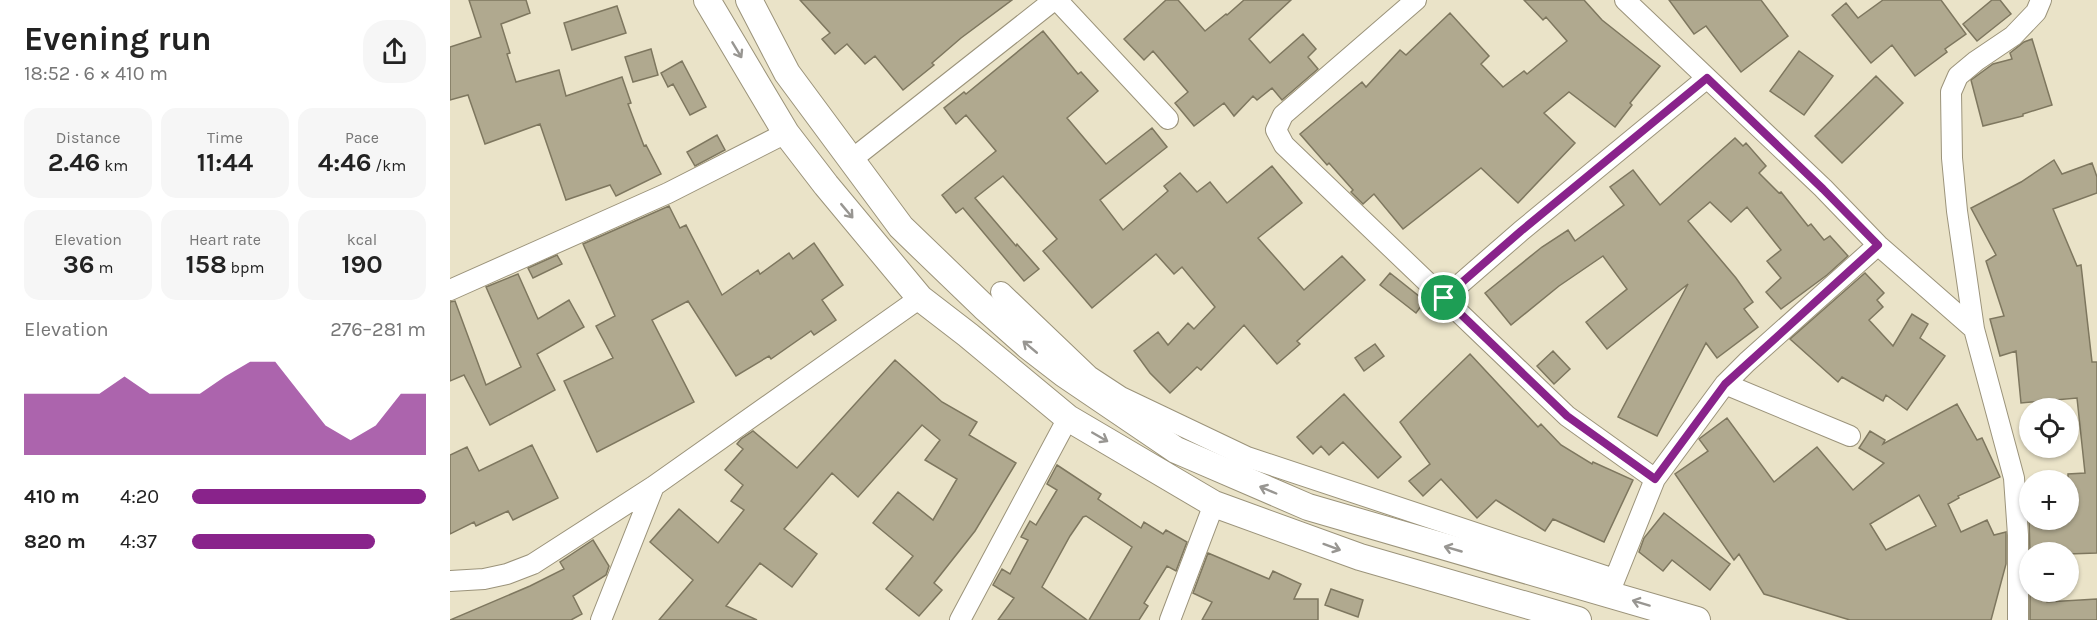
<!DOCTYPE html>
<meta charset="utf-8">
<style>
:root{--surface:#fff;--page:#f6f6f6;--text:#222;--muted:#767676;--accent:#89238b}
body{margin:0;font-family:Karla,sans-serif;background:var(--page);color:var(--text);height:100vh;display:flex;flex-direction:column;font-size:22px;white-space:nowrap}
*{box-sizing:border-box;margin:0}
p{font-size:20px;color:var(--muted)}
.icon{flex:none;width:33px;height:33px;fill:none;stroke:currentColor;stroke-width:2;stroke-linecap:round;stroke-linejoin:round}
.map{position:relative;flex:1;overflow:hidden}
.sheet{display:flex;flex-direction:column;background:var(--surface);width:450px}
.sheet>*{flex:none}
.fabs{position:absolute;left:1569px;top:398px;display:grid;gap:12px}
.fabs a{display:grid;place-items:center;width:60px;height:60px;border-radius:50%;background:var(--surface);box-shadow:0 2px 4px #0004;font-size:30px}
.pin{position:absolute;display:grid;place-items:center;width:51px;height:51px;color:#fff;margin:-26px;border:3px solid #fff;border-radius:50%;box-shadow:0 2px 6px #0007}
.round{display:grid;place-items:center;flex:none;width:63px;height:63px;border-radius:24px;background:var(--page)}
.headline{display:flex;align-items:center;justify-content:space-between;height:102px;padding:0 24px}
h1{font-size:33px;font-weight:700;line-height:45px}
.metrics{display:grid;grid-template-columns:repeat(3,1fr);gap:9px;height:102px;padding:6px 24px}
.metrics div{display:grid;align-content:center;border-radius:15px;background:var(--page);text-align:center}
.metrics b{font-size:26px;font-weight:700}
.metrics small{font-size:16px;font-weight:400}
.metrics p{font-size:16px}
.chart{height:168px;padding:12px 24px}
.chart p{display:flex;justify-content:space-between}
.chart svg{width:100%;height:108px;margin-top:6px;fill:var(--accent);opacity:.7}
ul{padding:0 24px;list-style:none;font-size:20px}
li{display:grid;grid-template-columns:96px 72px 1fr;align-items:center;height:45px}
li i{height:15px;border-radius:8px;background:var(--accent)}
main{display:flex;flex:1;min-height:0}
.map>svg:first-child{display:block}
.building{fill:#b0a98f;stroke:#7e775f;stroke-width:1.5;fill-rule:evenodd}
.lines{fill:none;stroke-linecap:round;stroke-linejoin:round}
.minor-casing{stroke:#9b937a;stroke-width:22}
.tertiary-casing{stroke:#9b937a;stroke-width:28}
.minor{stroke:#fff;stroke-width:20}
.tertiary{stroke:#fff;stroke-width:26}
.oneway{stroke:#989692}
.route-casing{stroke:#fff;stroke-width:12}
.route{stroke:#89238b;stroke-width:8}
</style>
<main>
<section class="sheet">
<div class="headline"><div><h1>Evening run</h1><p>18:52 · 6 × 410 m</p></div><a class="round"><svg class="icon" aria-label="share" viewBox="0 0 24 24"><path d="M12 15V3M7 8l5-5 5 5M5 13v7h14v-7"/></svg></a></div>
<div class="metrics">
<div><p>Distance</p><b>2.46<small> km</small></b></div>
<div><p>Time</p><b>11:44</b></div>
<div><p>Pace</p><b>4:46<small> /km</small></b></div>
</div>
<div class="metrics">
<div><p>Elevation</p><b>36<small> m</small></b></div>
<div><p>Heart rate</p><b>158<small> bpm</small></b></div>
<div><p>kcal</p><b>190</b></div>
</div>
<div class="chart"><p><span>Elevation</span>276–281 m</p>
<svg viewBox="0 0 160 44" preserveAspectRatio="none"><path d="M0 44V19L10 19L20 19L30 19L40 12L50 19L60 19L70 19L80 12L90 6L100 6L110 19L120 32L130 38L140 32L150 19L160 19V44z"/></svg>
</div>
<ul>
<li><b>410 m</b>4:20<i style="width:100%"></i></li>
<li><b>820 m</b>4:37<i style="width:78%"></i></li>
</ul>
</section>
<div class="map">
<svg width="1647" height="620" viewBox="0 0 1647 620">
<rect width="100%" height="100%" fill="#eae3c8"/>
<path class="building" d="M 19,0 L 76,0 L 80,13 L 51,24 L 60,53 L 57,54 L 66,82 L 109,70 L 116,96 L 172,77 L 181,103 L 178,104 L 194,146 L 196,145 L 211,174 L 166,196 L 160,185 L 116,200 L 90,124 L 35,144 L 18,95 L 0,100 L 0,47 L 31,37 Z
M 350,0 L 562,0 L 511,38 L 482,63 L 484,65 L 453,90 L 425,56 L 415,64 L 397,44 L 385,54 L 372,39 L 380,33 Z
M 716,0 L 728,0 L 755,31 L 776,14 L 777,15 L 794,0 L 841,0 L 799,39 L 820,63 L 853,34 L 866,49 L 858,57 L 868,69 L 832,100 L 822,88 L 807,100 L 803,96 L 784,116 L 774,103 L 744,126 L 725,103 L 738,92 L 703,51 L 694,60 L 674,39 Z
M 1074,0 L 1134,0 L 1152,20 L 1210,66 L 1180,103 L 1182,105 L 1165,127 L 1119,92 L 1094,113 L 1125,143 L 1068,203 L 1031,168 L 953,229 L 924,194 L 913,204 L 901,192 L 903,190 L 879,163 L 877,165 L 850,134 L 912,82 L 916,87 L 950,50 L 956,55 L 1000,13 L 1039,56 L 1031,64 L 1053,87 L 1074,71 L 1077,74 L 1117,41 L 1096,17 L 1093,20 Z
M 1219,0 L 1311,0 L 1338,36 L 1291,72 L 1256,26 L 1244,34 Z
M 1433,0 L 1491,0 L 1516,34 L 1495,49 L 1497,52 L 1465,76 L 1442,45 L 1421,63 L 1382,15 L 1396,3 L 1408,18 Z
M 1542,0 L 1550,0 L 1561,14 L 1527,41 L 1513,24 Z
M 167,6 L 176,33 L 122,50 L 114,23 Z
M 593,31 L 628,74 L 631,72 L 648,91 L 617,118 L 656,164 L 702,128 L 717,147 L 650,200 L 673,230 L 718,191 L 714,186 L 730,173 L 747,192 L 760,182 L 777,203 L 822,166 L 852,203 L 808,238 L 854,290 L 892,256 L 915,280 L 847,341 L 850,344 L 827,364 L 794,325 L 751,370 L 747,367 L 720,393 L 700,373 L 684,351 L 708,332 L 718,345 L 738,323 L 744,329 L 765,307 L 732,267 L 724,274 L 706,254 L 642,308 L 593,251 L 607,239 L 553,176 L 525,198 L 566,246 L 567,244 L 589,269 L 574,281 L 513,208 L 506,213 L 492,195 L 546,151 L 516,115 L 506,124 L 494,108 L 514,92 L 516,94 Z
M 1582,39 L 1602,105 L 1573,114 L 1573,116 L 1533,126 L 1521,80 L 1543,64 L 1562,59 L 1560,53 L 1574,42 Z
M 201,49 L 208,75 L 183,82 L 175,57 Z
M 1349,51 L 1383,76 L 1354,115 L 1320,91 Z
M 232,61 L 256,107 L 240,115 L 223,84 L 218,87 L 211,73 Z
M 1426,76 L 1453,103 L 1392,163 L 1365,136 Z
M 267,135 L 275,150 L 245,166 L 237,152 Z
M 1285,138 L 1293,146 L 1296,143 L 1316,166 L 1309,173 L 1329,193 L 1331,192 L 1358,226 L 1361,224 L 1374,240 L 1380,236 L 1398,256 L 1377,275 L 1331,309 L 1316,292 L 1331,278 L 1317,261 L 1331,250 L 1297,207 L 1281,222 L 1260,202 L 1238,221 L 1286,278 L 1303,302 L 1294,309 L 1308,327 L 1267,358 L 1256,343 L 1207,436 L 1168,417 L 1238,284 L 1157,349 L 1136,322 L 1177,289 L 1153,256 L 1109,286 L 1061,325 L 1035,293 L 1092,247 L 1118,230 L 1125,241 L 1174,205 L 1160,187 L 1183,170 L 1210,205 Z
M 1604,160 L 1612,174 L 1642,163 L 1647,177 L 1647,193 L 1603,209 L 1627,266 L 1631,265 L 1642,362 L 1647,362 L 1647,553 L 1618,554 L 1618,552 L 1580,552 L 1579,519 L 1618,519 L 1618,474 L 1635,473 L 1627,398 L 1571,403 L 1566,351 L 1550,356 L 1540,319 L 1554,316 L 1536,261 L 1546,255 L 1521,208 L 1571,182 Z
M 219,206 L 230,228 L 236,225 L 272,295 L 308,270 L 310,274 L 339,253 L 343,259 L 364,243 L 393,285 L 372,300 L 386,320 L 364,335 L 361,331 L 321,359 L 319,356 L 286,376 L 238,301 L 202,320 L 244,402 L 147,452 L 114,381 L 163,358 L 146,326 L 165,316 L 133,244 Z
M 107,255 L 112,264 L 83,278 L 78,268 Z
M 940,273 L 975,301 L 966,313 L 930,285 Z
M 1415,273 L 1434,293 L 1427,300 L 1433,307 L 1419,320 L 1443,346 L 1462,314 L 1478,324 L 1470,338 L 1495,356 L 1457,410 L 1436,395 L 1433,401 L 1392,377 L 1388,382 L 1340,339 Z
M 68,274 L 88,319 L 119,300 L 134,327 L 87,354 L 105,390 L 40,425 L 14,375 L 0,381 L 0,302 L 5,301 L 36,385 L 71,367 L 36,287 Z
M 925,344 L 934,356 L 914,371 L 905,358 Z
M 1103,351 L 1120,369 L 1104,384 L 1087,366 Z
M 1020,354 L 1088,427 L 1091,424 L 1111,445 L 1142,464 L 1143,462 L 1183,480 L 1154,542 L 1103,519 L 1095,531 L 1046,500 L 1027,518 L 991,479 L 973,496 L 959,481 L 980,464 L 950,422 Z
M 445,360 L 492,402 L 527,422 L 519,435 L 566,463 L 525,531 L 484,583 L 492,590 L 469,616 L 436,589 L 463,556 L 423,523 L 448,492 L 483,520 L 507,479 L 475,460 L 490,440 L 472,425 L 408,497 L 382,473 L 334,529 L 367,554 L 342,587 L 310,563 L 276,606 L 307,620 L 209,620 L 243,580 L 200,542 L 229,509 L 268,543 L 294,510 L 281,501 L 293,485 L 275,470 L 293,449 L 287,444 L 291,439 L 303,431 L 347,468 Z
M 894,394 L 951,457 L 928,478 L 893,442 L 879,455 L 871,446 L 863,454 L 847,437 Z
M 1507,404 L 1527,440 L 1532,438 L 1550,477 L 1508,496 L 1509,498 L 1498,504 L 1511,532 L 1537,520 L 1544,535 L 1556,532 L 1556,564 L 1541,620 L 1400,620 L 1314,594 L 1289,554 L 1284,560 L 1225,474 L 1258,451 L 1249,439 L 1277,418 L 1324,482 L 1367,447 L 1403,490 L 1434,463 L 1409,448 L 1420,431 L 1435,440 L 1433,444 ZM 1469,495 L 1486,526 L 1436,550 L 1420,524 Z
M 82,445 L 108,498 L 63,520 L 58,511 L 26,526 L 24,522 L 0,534 L 0,455 L 17,447 L 29,471 Z
M 607,465 L 651,494 L 648,499 L 691,528 L 694,522 L 713,534 L 716,530 L 737,542 L 726,571 L 717,566 L 694,603 L 698,606 L 689,620 L 639,620 L 682,547 L 636,516 L 633,517 L 620,536 L 592,587 L 637,620 L 548,620 L 564,598 L 543,585 L 552,569 L 560,574 L 578,540 L 571,537 L 580,521 L 586,525 L 607,490 L 597,484 Z
M 1214,513 L 1280,564 L 1260,590 L 1222,560 L 1213,571 L 1189,552 L 1194,538 Z
M 143,540 L 159,566 L 156,575 L 123,596 L 132,614 L 121,620 L 0,620 L 80,586 L 114,569 L 110,562 Z
M 758,553 L 819,579 L 823,571 L 851,584 L 844,599 L 868,599 L 868,620 L 752,620 L 762,602 L 743,593 Z
M 881,589 L 913,600 L 908,617 L 875,605 Z
M 1580,591 L 1597,591 L 1597,602 L 1647,599 L 1647,620 L 1580,620 Z"/>
<g class="lines">
<defs>
<path id="minor" d="M 607,0 L 718,119
M 966,0 L 833,115 L 826,130 L 834,145 L 1117,416 L 1205,479
M 1175,0 L 1373,188 L 1428,245 L 1524,329
M 401,160 L 604,0
M 0,290 L 218,193 L 336,133
M 551,292 L 639,376 L 671,397 L 797,457 L 1164,579
M 994,298 L 1071,231 L 1257,78
M 1275,384 L 1400,436
M 0,581 L 34,579 L 57,574 L 83,564 L 204,486 L 470,298
M 1160,591 L 1205,479 L 1275,384 L 1297,362 L 1428,245
M 151,620 L 204,486
M 510,620 L 618,418
M 720,620 L 764,504
M 1568,620 L 1568,535 L 1564,478 L 1524,329 L 1507,211 L 1502,158 L 1501,92 L 1508,76 L 1526,61 L 1563,36 L 1586,12 L 1591,0"/>
<path id="tertiary" d="M 257,0 L 336,133 L 376,185 L 470,298 L 518,335 L 618,418 L 764,504 L 910,557 L 1128,620
M 299,0 L 337,73 L 451,227 L 534,307 L 579,347 L 614,374 L 726,450 L 858,507 L 1247,620"/>
</defs>
<use href="#minor" class="minor-casing"/>
<use href="#tertiary" class="tertiary-casing"/>
<use href="#minor" class="minor"/>
<use href="#tertiary" class="tertiary"/>
</g>
<defs><path id="oneway-shaft" d="M-6 0H5M1.5-3L5.5 0L1.5 3" fill="none" stroke-width="1.6" stroke-linecap="round" stroke-linejoin="round" transform="scale(1.5)"/></defs>
<g class="oneway">
<use href="#oneway-shaft" transform="translate(287 50) rotate(59)"/>
<use href="#oneway-shaft" transform="translate(397 211) rotate(50)"/>
<use href="#oneway-shaft" transform="translate(580 347) rotate(-140)"/>
<use href="#oneway-shaft" transform="translate(650 437) rotate(30)"/>
<use href="#oneway-shaft" transform="translate(818 490) rotate(-157)"/>
<use href="#oneway-shaft" transform="translate(882 547) rotate(20)"/>
<use href="#oneway-shaft" transform="translate(1003 549) rotate(-164)"/>
<use href="#oneway-shaft" transform="translate(1191 603) rotate(-163)"/>
</g>
<g class="lines">
<defs>
<path id="route" d="M 1257,78 L 1373,189 L 1428,245 L 1275,384 L 1205,479 L 1117,416 L 994,298 L 1071,231 Z"/>
</defs>
<use href="#route" class="route-casing"/>
<use href="#route" class="route"/>
</g>
</svg>
<div class="fabs">
<a><svg class="icon" aria-label="locate" viewBox="0 0 24 24"><circle cx="12" cy="12" r="6"/><path d="M12 2v4M12 18v4M2 12h4M18 12h4"/></svg></a>
<a>+</a>
<a>−</a>
</div>
<div class="pin" style="left:994px;top:298px;background:#1e9e55"><svg class="icon" aria-label="arrive" viewBox="0 0 24 24"><path d="M6 21V4h12l-3 4 3 4H6"/></svg></div>
</div>
</main>
